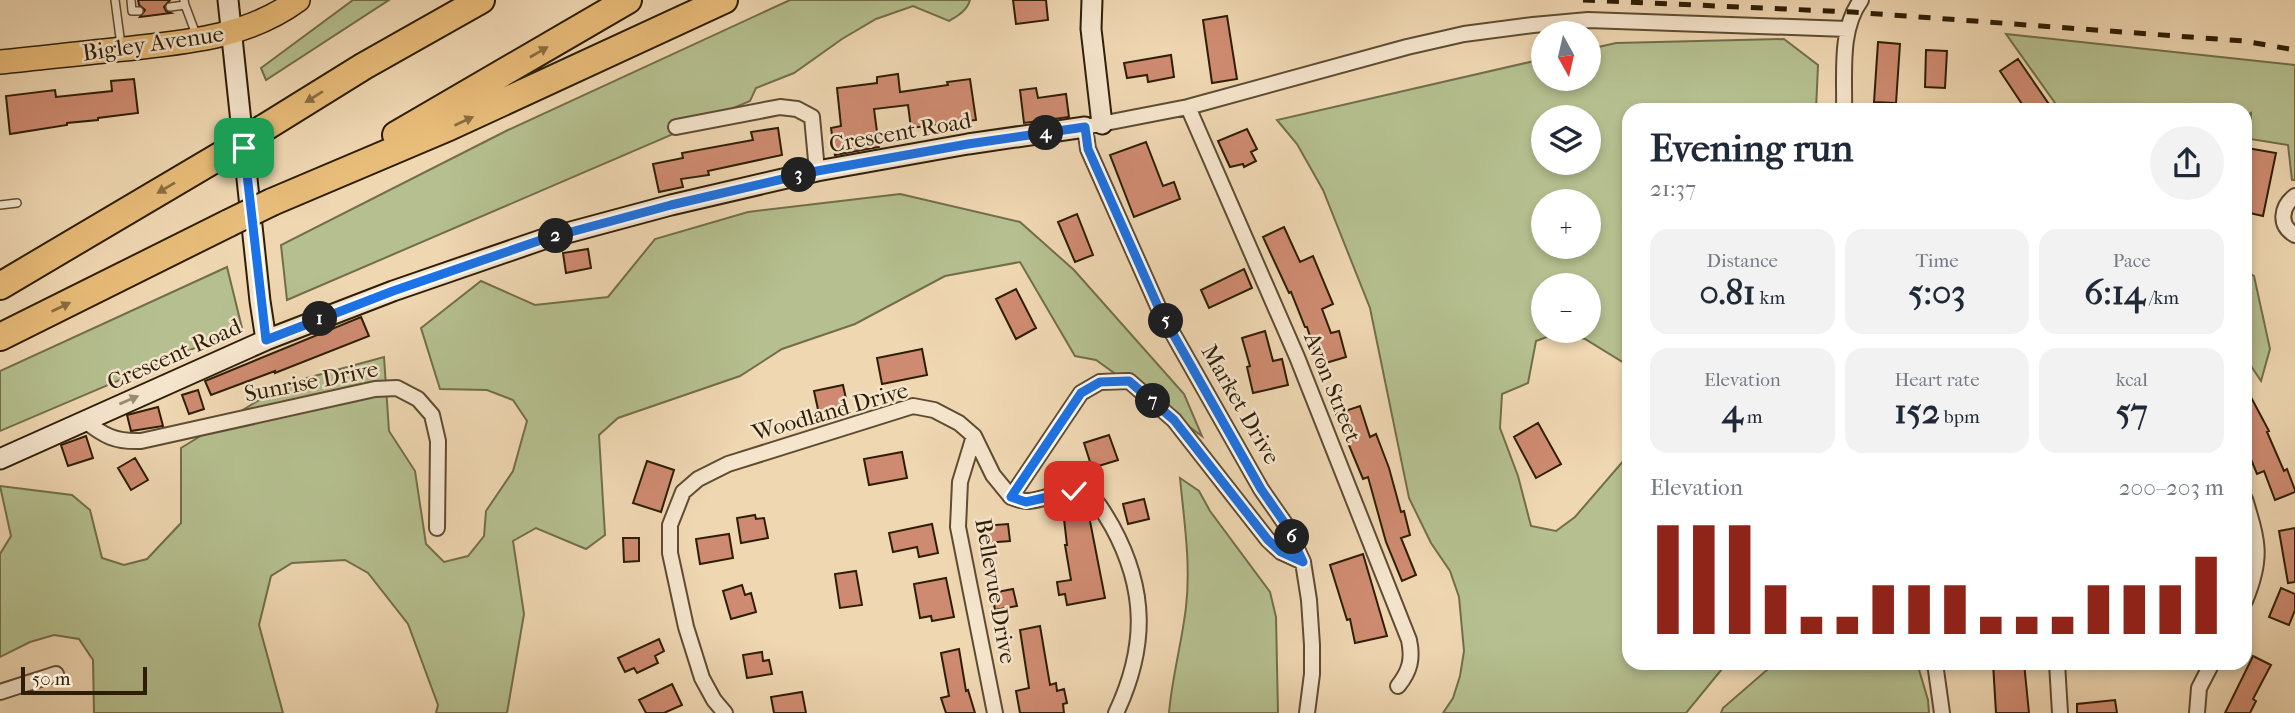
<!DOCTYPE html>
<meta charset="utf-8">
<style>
:root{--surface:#fff;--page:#f2f2f3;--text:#1f2937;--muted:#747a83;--accent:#8f2418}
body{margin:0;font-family:"IM FELL French Canon",serif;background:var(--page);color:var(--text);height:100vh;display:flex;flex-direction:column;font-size:26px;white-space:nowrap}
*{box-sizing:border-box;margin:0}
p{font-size:23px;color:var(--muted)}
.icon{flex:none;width:38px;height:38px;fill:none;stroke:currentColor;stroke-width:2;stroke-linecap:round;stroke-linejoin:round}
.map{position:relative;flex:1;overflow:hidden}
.drawer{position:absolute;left:1622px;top:103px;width:630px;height:567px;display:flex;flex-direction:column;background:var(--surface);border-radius:21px;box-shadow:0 4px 10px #0003}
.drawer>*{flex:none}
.needle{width:46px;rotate:172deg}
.controls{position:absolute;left:1531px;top:21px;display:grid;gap:14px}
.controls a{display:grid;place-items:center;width:70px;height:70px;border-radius:50%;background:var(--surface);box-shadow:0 4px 10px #0003;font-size:35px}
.scale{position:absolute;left:21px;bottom:18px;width:126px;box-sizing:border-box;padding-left:7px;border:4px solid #2e1e06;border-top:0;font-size:19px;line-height:24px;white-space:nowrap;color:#2e1e06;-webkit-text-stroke:5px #f5e5cd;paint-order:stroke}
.pin{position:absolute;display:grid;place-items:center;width:60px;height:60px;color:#fff;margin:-30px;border-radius:14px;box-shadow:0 4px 10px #0006}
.km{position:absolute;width:35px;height:35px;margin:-18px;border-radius:50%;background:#222;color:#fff;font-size:19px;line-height:35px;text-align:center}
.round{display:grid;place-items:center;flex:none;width:74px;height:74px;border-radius:37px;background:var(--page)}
.head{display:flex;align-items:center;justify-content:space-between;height:119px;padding:0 28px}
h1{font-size:38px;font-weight:800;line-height:52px}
.stats{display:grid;grid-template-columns:repeat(3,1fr);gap:10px;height:119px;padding:7px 28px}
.stats div{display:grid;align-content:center;border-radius:18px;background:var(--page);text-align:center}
.stats b{font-size:35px;font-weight:800}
.stats small{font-size:19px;font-weight:400}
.stats p{font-size:19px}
.chart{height:196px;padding:14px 28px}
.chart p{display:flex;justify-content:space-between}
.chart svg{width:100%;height:126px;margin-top:7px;stroke:var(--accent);stroke-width:6}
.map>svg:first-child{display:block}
.green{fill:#b5bf8f;stroke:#726e4a;stroke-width:2;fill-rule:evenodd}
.building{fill:#cf8b71;stroke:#2e1e06;stroke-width:2}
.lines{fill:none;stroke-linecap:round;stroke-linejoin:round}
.lane-casing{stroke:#5e4c31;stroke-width:10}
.street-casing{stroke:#5e4c31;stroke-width:18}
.secondary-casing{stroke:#2e1e06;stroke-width:23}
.primary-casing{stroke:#2e1e06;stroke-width:26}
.highway-casing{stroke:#2e1e06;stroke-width:30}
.lane{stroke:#f5e5cd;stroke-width:7}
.street{stroke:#f5e5cd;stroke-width:14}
.secondary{stroke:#f5e5cd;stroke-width:19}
.primary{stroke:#e8bc79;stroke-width:23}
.highway{stroke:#e8bc79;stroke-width:26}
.rail{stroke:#2e1e06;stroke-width:5;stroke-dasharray:12 12;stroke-linecap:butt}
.highway-bridge-casing{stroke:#2e1e06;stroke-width:30;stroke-linecap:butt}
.highway-bridge{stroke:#e8bc79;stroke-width:26}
.oneway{fill:#8b6d40}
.oneway2{fill:#9b8b73}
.route-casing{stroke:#fff;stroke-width:14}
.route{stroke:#1a73e8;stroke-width:9}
.labels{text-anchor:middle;stroke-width:5;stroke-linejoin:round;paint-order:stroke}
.street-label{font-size:23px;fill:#2e1e06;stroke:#f5e5cd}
</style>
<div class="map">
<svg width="2295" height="713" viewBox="0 0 2295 713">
<rect width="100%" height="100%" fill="#efd7b2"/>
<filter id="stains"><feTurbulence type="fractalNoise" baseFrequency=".00286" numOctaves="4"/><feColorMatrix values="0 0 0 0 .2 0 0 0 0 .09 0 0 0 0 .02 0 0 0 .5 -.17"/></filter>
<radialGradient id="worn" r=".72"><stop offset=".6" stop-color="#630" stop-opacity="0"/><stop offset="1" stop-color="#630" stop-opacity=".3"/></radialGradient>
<path class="green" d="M 353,0 L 389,0 L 266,80 L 261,68 Z
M 790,0 L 970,0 C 967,11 957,16 949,21 L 913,6 L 876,19 L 842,39 L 794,73 L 756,88 L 750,101 L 287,300 L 281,245 L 508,130 Z
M 2006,34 L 2295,65 L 2295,180 L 2292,180 L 2288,145 L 2250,139 L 2251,113 L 2245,116 L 2245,110 L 2060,110 Z
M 1784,39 L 1818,65 L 1816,110 L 1629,110 L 1629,366 L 1585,339 L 1560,332 L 1536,341 L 1528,383 L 1502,394 L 1500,428 L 1518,476 L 1531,526 L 1556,531 L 1575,517 L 1624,460 L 1629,461 L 1629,663 L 1727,663 L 1686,713 L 1443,713 L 1453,698 L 1460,676 L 1464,651 L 1459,597 L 1450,571 L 1431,543 L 1409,498 L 1370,308 L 1323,190 L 1297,144 L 1277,120 L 1543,59 L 1544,79 L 1589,79 L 1589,49 L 1616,43 ZM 1589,117 L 1589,163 L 1544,163 L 1544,117 ZM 1544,201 L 1589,201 L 1589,247 L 1544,247 ZM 1589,285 L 1589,331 L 1544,331 L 1544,285 Z
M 900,194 L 1020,222 L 1074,270 L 1184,394 L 1202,436 L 1096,360 L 1075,356 L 1020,262 L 945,276 L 855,324 L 782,349 L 740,376 L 618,418 L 599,435 L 605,535 L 586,549 L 536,528 L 513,541 L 524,614 L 507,713 L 436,713 L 438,705 L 408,624 L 368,573 L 345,560 L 292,563 L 271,576 L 259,625 L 283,713 L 94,713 L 93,660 L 79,639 L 54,635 L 30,642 L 0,657 L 0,554 L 11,536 L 0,486 L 72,495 L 90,510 L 102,558 L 124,565 L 147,559 L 181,523 L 181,448 L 285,384 L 384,357 L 389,431 L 415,471 L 426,544 L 444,562 L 468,556 L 484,536 L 486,511 L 513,471 L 527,421 L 513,400 L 487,390 L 440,389 L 421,328 L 481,281 L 535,305 L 608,297 L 655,239 L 748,212 Z
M 227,267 L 242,328 L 0,431 L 0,371 Z
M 2245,270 L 2254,276 L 2270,349 L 2261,381 L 2245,357 Z
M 1180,478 L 1199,491 L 1210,511 L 1270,592 L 1276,617 L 1278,713 L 1169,713 C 1172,677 1182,642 1186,607 C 1191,564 1184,520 1180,478 Z
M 1775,663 L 1917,663 L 1928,700 L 1929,713 L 1721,713 L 1723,708 Z"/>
<path class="building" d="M 138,0 L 170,0 L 164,7 L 166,11 L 171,13 L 140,17 L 145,10 L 139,5 Z
M 1013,0 L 1046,0 L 1048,20 L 1016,24 Z
M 1227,16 L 1237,79 L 1212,83 L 1203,20 Z
M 1878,42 L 1900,44 L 1896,103 L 1874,102 Z
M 1926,50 L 1947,51 L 1945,88 L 1925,87 Z
M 1171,55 L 1174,77 L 1148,82 L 1147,75 L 1127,78 L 1124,63 Z
M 2018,59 L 2053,110 L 2026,110 L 2000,71 Z
M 898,74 L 900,92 L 948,85 L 947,82 L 970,79 L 976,120 L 911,128 L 908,105 L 874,109 L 879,147 L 835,155 L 831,128 L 841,126 L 837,88 L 877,83 L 877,77 Z
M 134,79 L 138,113 L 98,118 L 98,120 L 67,123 L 67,125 L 10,134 L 6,96 L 55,90 L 56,97 L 112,91 L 111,81 Z
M 1036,88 L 1038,98 L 1066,94 L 1069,117 L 1024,123 L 1020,90 Z
M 778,128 L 782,155 L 708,171 L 709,175 L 681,179 L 683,187 L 659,192 L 653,164 L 683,158 L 682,153 L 753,140 L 751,132 Z
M 1247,129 L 1257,149 L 1251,152 L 1256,161 L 1244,167 L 1243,164 L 1230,167 L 1218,141 Z
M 1146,142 L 1163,186 L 1174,182 L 1180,199 L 1134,217 L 1110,155 Z
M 2247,148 L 2276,153 L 2263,216 L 2245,212 Z
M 1077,214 L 1093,255 L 1075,262 L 1058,222 Z
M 1284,227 L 1300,262 L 1313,256 L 1333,304 L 1322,309 L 1331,333 L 1339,331 L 1346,357 L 1319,365 L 1307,327 L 1305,327 L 1291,292 L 1289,293 L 1263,237 Z
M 588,249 L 591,268 L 566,273 L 563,253 Z
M 1244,269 L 1252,288 L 1209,308 L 1201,290 Z
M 1016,289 L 1036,328 L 1016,339 L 996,299 Z
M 361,317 L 369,336 L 275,373 L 275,371 L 211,395 L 205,381 Z
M 1265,331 L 1273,361 L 1282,359 L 1288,385 L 1253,393 L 1247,367 L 1250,366 L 1242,338 Z
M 922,349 L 927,375 L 882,384 L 877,358 Z
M 843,385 L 848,408 L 819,414 L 814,391 Z
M 2245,386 L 2269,431 L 2267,432 L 2284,471 L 2287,469 L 2295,490 L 2295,492 L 2275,500 L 2264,471 L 2257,474 L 2245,445 Z
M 198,390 L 204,409 L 189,414 L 182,395 Z
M 1360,406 L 1370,437 L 1376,434 L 1389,468 L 1401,512 L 1404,511 L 1410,535 L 1401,538 L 1416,575 L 1402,581 L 1386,542 L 1368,477 L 1363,479 L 1336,414 Z
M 158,407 L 163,426 L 131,431 L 127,415 Z
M 1538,423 L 1561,464 L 1536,478 L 1514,437 Z
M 1109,435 L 1118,460 L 1092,468 L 1084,443 Z
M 86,436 L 93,458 L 68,466 L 61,445 Z
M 902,452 L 907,478 L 869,485 L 864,459 Z
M 135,458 L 148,480 L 131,490 L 118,468 Z
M 647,461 L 674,470 L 661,512 L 633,503 Z
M 1144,499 L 1149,519 L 1128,524 L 1123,504 Z
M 755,515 L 756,519 L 764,518 L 768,538 L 741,543 L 737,518 Z
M 1089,516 L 1105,598 L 1067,605 L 1065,594 L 1059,595 L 1057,582 L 1071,580 L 1065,545 L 1067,545 L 1064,519 Z
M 932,524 L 938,553 L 919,557 L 917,547 L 893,552 L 889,533 Z
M 1008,524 L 1010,541 L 985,543 L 983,526 Z
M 2295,528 L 2295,582 L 2288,583 L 2279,531 Z
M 729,534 L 733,558 L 700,564 L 696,539 Z
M 623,538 L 639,538 L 639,561 L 624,562 Z
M 1363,554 L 1387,636 L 1355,643 L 1350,619 L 1347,620 L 1330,565 Z
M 856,571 L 862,605 L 840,608 L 835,574 Z
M 946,578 L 954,617 L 932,621 L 931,616 L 920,618 L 914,584 Z
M 742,585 L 745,595 L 751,593 L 756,612 L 731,619 L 723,591 Z
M 2281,588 L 2295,594 L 2295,610 L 2289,625 L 2269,617 Z
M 1013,589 L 1017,606 L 995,610 L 992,593 Z
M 1040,626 L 1050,685 L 1056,683 L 1057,691 L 1064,689 L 1067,703 L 1063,704 L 1064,713 L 1020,713 L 1016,691 L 1029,688 L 1020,630 Z
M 659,639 L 664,651 L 655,656 L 658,663 L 637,673 L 634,668 L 625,672 L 618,658 Z
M 959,649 L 966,691 L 968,690 L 975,713 L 946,713 L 941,698 L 949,696 L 941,653 Z
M 762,652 L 763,661 L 769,660 L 772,674 L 747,678 L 743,655 Z
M 2253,656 L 2271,665 L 2253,699 L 2256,701 L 2250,713 L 2225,713 Z
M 1993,663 L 2024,663 L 2029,713 L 1996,713 Z
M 672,684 L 682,705 L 664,713 L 646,713 L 639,700 Z
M 802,692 L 806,713 L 774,713 L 771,697 Z
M 2115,700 L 2117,713 L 2077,713 L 2077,704 Z"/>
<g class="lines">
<defs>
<path id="lane" d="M 115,0 L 121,45
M 131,0 L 132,11 L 139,11
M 185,5 L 197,37
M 170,7 L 185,5 L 184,0
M 0,205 L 17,203"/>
<path id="street" d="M 1188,107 L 1297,357 L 1409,640 C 1413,659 1410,671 1398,686
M 1844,110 C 1845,74 1839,30 1861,0
M 676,127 L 780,107 L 797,109 L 812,117 L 817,171
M 2295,196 C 2281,207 2278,225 2295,235
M 84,420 C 104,436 115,442 141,441 L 375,389 L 397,388 L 418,399 L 432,415 L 438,441 L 437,528
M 974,436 L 960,482 L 958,527 L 995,713
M 1011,497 C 1016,499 1022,501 1027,501 C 1046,501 1067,485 1085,493 C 1098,499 1105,515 1112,526 C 1147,590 1147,647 1116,713
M 2245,499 C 2258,542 2263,558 2245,601
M 1935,663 L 1942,713
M 2057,663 L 2060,713
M 0,692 L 56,674
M 725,713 L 714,700 L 702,678 L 686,627 L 670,553 L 670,525 L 683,492 L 698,479 L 728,464 L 913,406 L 934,410 L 959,423 L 974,436 L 993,475 L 1011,497 L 1081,393 L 1100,382 L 1129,381 L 1174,420 L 1268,540 L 1281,552 L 1303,562
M 1307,713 L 1312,674 L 1312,645 L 1309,600 L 1303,562 L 1286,525 L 1261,489 L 1160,311 L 1088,149 L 1085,127 L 1188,107 L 1407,47 L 1464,34 L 1533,25 L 1588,20 L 1847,29
M 2197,713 L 2199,688 L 2212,663"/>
<path id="secondary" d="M 228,0 L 260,301 L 266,340
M 1092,0 L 1091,29 L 1102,124
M 0,459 L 266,340 L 393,291 L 541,240 L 671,205 L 817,171 L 968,144 L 1085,127"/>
<path id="primary" d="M 0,62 C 41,58 82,53 124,49 C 186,42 246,38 298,0"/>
<path id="highway" d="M 264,128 L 364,66 L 481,0
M 396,135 L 628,0
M 272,202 L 449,127 L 724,0
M 0,286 L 225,153
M 0,337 L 229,223"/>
</defs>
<use href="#lane" class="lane-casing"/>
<use href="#street" class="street-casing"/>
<use href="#secondary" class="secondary-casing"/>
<use href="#primary" class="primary-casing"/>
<use href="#highway" class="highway-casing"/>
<use href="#lane" class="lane"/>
<use href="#street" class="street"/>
<use href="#secondary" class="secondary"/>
<use href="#primary" class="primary"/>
<use href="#highway" class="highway"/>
<path class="rail" d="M 1583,0 L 1852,12 L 2244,41 L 2295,50"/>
<defs>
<path id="highway-bridge" d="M 225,153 L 264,128
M 229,223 L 272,202"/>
</defs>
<use href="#highway-bridge" class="highway-bridge-casing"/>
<use href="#highway-bridge" class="highway-bridge"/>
</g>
<defs><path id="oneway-solid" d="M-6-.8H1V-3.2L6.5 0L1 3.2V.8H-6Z" transform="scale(1.75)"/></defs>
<g class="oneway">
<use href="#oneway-solid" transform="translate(539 52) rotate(-30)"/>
<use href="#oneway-solid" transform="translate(314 97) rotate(148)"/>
<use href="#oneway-solid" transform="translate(464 121) rotate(-25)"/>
<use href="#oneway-solid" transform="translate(166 188) rotate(149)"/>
<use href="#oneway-solid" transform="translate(61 307) rotate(-26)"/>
</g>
<use class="oneway2" href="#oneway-solid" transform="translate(129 400) rotate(-23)"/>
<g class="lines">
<defs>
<path id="route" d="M 244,148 L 266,340 L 393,291 L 541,240 L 671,205 L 817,171 L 968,144 L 1085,127 L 1088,149 L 1160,311 L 1261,489 L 1286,525 L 1303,562 L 1281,552 L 1268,540 L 1174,420 L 1129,381 L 1100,382 L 1081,393 L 1011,497 L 1026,502 L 1074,491"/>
</defs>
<use href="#route" class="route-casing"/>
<use href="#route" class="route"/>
</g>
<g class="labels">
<g class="street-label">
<text transform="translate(153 43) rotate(-8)" y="8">Bigley Avenue</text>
<text transform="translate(900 132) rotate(-10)" y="8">Crescent Road</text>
<text transform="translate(174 354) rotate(-24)" y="8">Crescent Road</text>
<text transform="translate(311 381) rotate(-11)" y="8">Sunrise Drive</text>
<text transform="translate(1333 387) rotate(68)" y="8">Avon Street</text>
<text transform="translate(1241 404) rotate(60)" y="8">Market Drive</text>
<text transform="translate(830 411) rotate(-16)" y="8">Woodland Drive</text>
<text transform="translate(996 591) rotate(80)" y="8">Bellevue Drive</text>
</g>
</g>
<rect width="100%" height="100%" filter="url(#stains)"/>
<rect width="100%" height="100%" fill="url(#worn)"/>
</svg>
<div class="controls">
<a><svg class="needle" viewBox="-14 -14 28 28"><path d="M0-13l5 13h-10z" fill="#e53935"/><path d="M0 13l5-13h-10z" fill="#747a83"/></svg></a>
<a><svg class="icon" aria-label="layers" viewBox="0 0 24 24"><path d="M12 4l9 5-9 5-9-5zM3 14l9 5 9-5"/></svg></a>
<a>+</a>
<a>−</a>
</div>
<div class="scale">50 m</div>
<div class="pin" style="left:244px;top:148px;background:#1e9e55"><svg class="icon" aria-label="arrive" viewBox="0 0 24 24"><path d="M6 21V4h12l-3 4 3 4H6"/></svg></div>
<div class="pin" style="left:1074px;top:491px;background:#d93025"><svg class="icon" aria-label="check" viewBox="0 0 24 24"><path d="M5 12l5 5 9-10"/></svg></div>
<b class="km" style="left:320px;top:319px">1</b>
<b class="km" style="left:556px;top:236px">2</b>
<b class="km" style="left:799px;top:175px">3</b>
<b class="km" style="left:1046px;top:133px">4</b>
<b class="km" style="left:1166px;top:321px">5</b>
<b class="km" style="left:1292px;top:537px">6</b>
<b class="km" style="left:1153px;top:401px">7</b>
<section class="drawer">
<div class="head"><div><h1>Evening run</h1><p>21:37</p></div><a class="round"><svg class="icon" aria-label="share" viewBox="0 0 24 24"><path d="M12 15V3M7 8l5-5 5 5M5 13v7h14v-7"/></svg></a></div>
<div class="stats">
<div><p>Distance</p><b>0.81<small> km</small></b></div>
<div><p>Time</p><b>5:03</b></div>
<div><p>Pace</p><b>6:14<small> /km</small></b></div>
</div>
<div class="stats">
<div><p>Elevation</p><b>4<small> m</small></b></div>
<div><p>Heart rate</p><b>152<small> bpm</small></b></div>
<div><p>kcal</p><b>57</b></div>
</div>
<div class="chart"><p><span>Elevation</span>200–203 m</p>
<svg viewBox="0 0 160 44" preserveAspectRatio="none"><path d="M5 44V6M15 44V6M25 44V6M35 44V27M45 44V38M55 44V38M65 44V27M75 44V27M85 44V27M95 44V38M105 44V38M115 44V38M125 44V27M135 44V27M145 44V27M155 44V17"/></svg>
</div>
</section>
</div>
